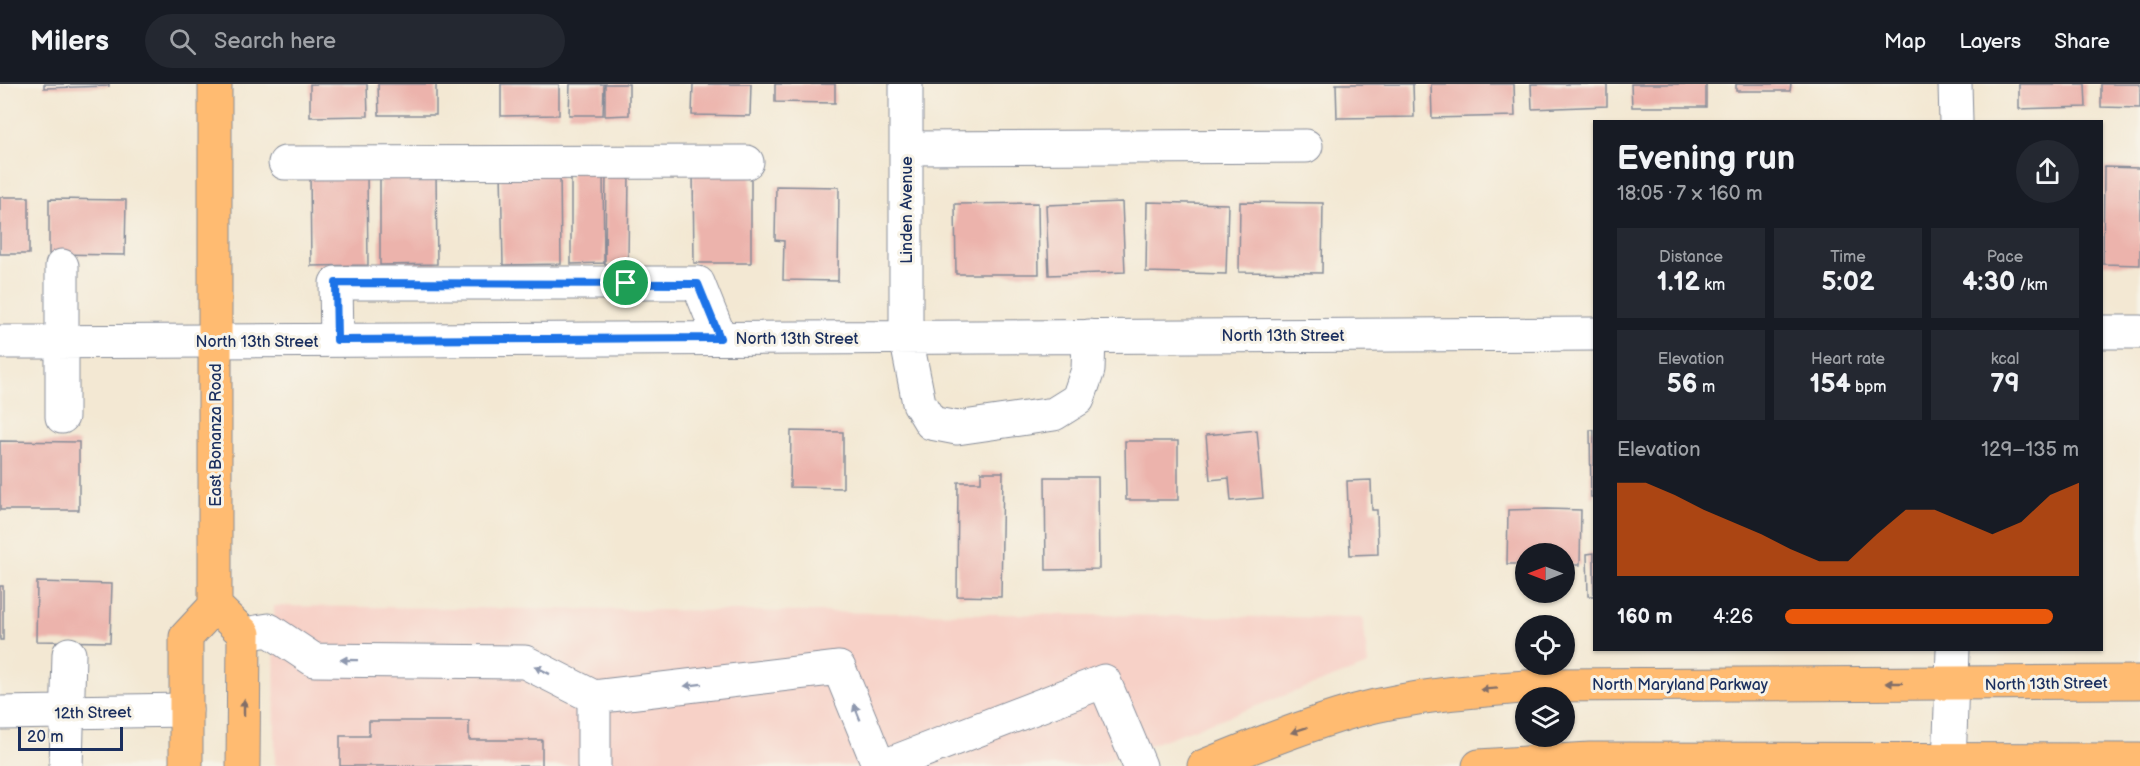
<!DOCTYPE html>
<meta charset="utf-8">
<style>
:root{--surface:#171b24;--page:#242831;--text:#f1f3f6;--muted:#9ea1a6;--line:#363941;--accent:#ea580c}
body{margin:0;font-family:"Balsamiq Sans",sans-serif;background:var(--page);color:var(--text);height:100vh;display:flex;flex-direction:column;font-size:22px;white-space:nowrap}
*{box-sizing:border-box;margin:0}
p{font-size:20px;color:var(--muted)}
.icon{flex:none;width:33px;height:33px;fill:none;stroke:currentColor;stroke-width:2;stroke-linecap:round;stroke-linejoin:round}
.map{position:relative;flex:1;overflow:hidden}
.sheet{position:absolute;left:1593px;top:36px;width:510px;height:531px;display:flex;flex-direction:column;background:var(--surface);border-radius:0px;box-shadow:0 2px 4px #0004}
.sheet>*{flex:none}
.needle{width:39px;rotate:270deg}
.tools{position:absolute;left:1515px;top:459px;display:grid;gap:12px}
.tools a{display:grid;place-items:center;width:60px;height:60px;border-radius:50%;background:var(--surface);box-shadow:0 2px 4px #0004;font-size:30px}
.scale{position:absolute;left:18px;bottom:15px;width:105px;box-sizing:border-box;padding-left:6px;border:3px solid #1b2f5e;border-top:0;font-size:16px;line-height:21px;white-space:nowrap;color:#1b2f5e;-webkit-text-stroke:4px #f7f3e8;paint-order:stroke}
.pin{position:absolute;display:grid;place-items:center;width:51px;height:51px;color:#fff;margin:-26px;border:3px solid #fff;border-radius:50%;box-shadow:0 2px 6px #0007}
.round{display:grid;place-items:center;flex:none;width:63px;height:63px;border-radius:32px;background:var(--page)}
.overview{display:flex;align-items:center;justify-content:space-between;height:102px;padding:0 24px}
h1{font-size:33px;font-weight:800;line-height:45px}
.figures{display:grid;grid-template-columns:repeat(3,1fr);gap:9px;height:102px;padding:6px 24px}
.figures div{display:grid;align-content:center;border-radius:0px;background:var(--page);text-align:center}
.figures b{font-size:26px;font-weight:800}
.figures small{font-size:16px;font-weight:400}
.figures p{font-size:16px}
.chart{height:168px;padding:12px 24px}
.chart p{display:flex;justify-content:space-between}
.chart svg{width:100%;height:108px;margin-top:6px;fill:var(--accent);opacity:.7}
ul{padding:0 24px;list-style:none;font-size:20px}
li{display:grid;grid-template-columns:96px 72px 1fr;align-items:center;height:45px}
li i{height:15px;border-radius:8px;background:var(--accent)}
header{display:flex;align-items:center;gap:36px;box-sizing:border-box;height:84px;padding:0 30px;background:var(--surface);border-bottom:2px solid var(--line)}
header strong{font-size:28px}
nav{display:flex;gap:33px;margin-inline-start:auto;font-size:21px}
.search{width:420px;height:54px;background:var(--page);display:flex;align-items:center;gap:15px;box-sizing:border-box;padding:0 21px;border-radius:33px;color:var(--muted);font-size:22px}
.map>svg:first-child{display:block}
.built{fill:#f7d1c7}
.building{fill:#ecb3ac}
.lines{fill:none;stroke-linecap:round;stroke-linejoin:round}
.minor-casing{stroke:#878c98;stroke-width:35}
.major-casing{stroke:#878c98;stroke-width:35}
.minor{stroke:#fff;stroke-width:33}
.major{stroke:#ffbb71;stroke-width:33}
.oneway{fill:#8d97ae}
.oneway2{fill:#826e67}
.route-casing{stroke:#fff;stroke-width:12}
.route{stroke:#1a73e8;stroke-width:8}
.labels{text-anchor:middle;stroke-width:6;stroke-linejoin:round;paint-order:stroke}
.street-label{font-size:16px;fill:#1b2f5e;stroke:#f7f3e8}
</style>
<header>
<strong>Milers</strong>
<div class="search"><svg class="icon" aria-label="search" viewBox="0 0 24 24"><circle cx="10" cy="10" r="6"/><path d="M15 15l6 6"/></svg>Search here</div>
<nav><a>Map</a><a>Layers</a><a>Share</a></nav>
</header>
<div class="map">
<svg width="2140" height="682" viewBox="0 0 2140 682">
<rect width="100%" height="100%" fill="#f7f3e8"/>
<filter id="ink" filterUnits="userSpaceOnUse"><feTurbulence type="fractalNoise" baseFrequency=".0167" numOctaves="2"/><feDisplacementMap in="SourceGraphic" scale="12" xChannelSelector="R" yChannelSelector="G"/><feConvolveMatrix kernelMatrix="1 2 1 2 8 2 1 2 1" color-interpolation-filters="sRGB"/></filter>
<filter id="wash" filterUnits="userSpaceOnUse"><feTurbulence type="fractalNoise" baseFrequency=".008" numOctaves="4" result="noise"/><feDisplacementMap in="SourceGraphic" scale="24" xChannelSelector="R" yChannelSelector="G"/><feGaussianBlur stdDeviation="1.35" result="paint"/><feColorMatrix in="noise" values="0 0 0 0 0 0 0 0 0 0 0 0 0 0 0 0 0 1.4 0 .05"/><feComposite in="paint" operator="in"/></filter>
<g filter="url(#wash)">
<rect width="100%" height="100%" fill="#f3e8d3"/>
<path class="built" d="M 274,522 L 1363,534 L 1368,581 L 1092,682 L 275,682 Z"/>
<g id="blocks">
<path class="building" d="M 44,0 L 109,0 L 109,2 L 44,4 Z
M 310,0 L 367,0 L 368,32 L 310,33 Z
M 378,0 L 436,0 L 436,31 L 379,31 Z
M 501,0 L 559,0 L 559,31 L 501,32 Z
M 570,0 L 604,0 L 603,31 L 569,31 Z
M 605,0 L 629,0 L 629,31 L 605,32 Z
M 693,0 L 751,0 L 750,32 L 692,31 Z
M 775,0 L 835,0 L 835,19 L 775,18 Z
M 1336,0 L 1413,0 L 1414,33 L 1337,34 Z
M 1431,0 L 1514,0 L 1515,32 L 1432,34 Z
M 1531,0 L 1607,0 L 1607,22 L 1532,25 Z
M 1631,0 L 1706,0 L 1706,23 L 1632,23 Z
M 1736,0 L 1791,0 L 1790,7 L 1736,7 Z
M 2019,0 L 2085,0 L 2086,23 L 2019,25 Z
M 2101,0 L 2140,0 L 2140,24 L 2101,23 Z
M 2104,83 L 2140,84 L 2140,181 L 2103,180 Z
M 560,86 L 561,180 L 503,181 L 501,87 Z
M 571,87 L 603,87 L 604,179 L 571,180 Z
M 606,87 L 629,88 L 628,180 L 605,180 Z
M 367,88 L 368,181 L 311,182 L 310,89 Z
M 380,88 L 436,88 L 437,180 L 380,181 Z
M 693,88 L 751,88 L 751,179 L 694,179 Z
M 776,102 L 839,103 L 838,197 L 783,196 L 784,157 L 775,156 Z
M 0,113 L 29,113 L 29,170 L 0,170 Z
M 49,115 L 126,116 L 125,171 L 49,170 Z
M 1122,118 L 1125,188 L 1049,191 L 1046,121 Z
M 1147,118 L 1228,120 L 1226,190 L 1146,188 Z
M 1240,118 L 1323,119 L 1322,189 L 1239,188 Z
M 1038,119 L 1039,190 L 956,190 L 955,120 Z
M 1257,346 L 1263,414 L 1231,417 L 1229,394 L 1210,396 L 1206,351 Z
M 1590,346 L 1594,346 L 1594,413 L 1591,413 Z
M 791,347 L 843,348 L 843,404 L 790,403 Z
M 0,357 L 79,358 L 79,426 L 0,426 Z
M 1125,357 L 1178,357 L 1178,416 L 1126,416 Z
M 981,388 L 1003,388 L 1001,513 L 957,512 L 958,398 L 981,398 Z
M 1045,393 L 1098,393 L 1099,485 L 1046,486 Z
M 1371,396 L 1372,426 L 1377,426 L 1378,470 L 1350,471 L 1347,397 Z
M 1547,425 L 1581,426 L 1580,481 L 1564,481 L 1564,470 L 1526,470 L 1526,480 L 1507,480 L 1508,426 Z
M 1594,469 L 1594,512 L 1588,512 L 1587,470 Z
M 37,498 L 112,500 L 110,558 L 36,557 Z
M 0,502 L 3,502 L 3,556 L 0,556 Z
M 369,637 L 469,637 L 469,656 L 542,656 L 542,682 L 340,682 L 340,652 L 369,652 Z"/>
</g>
</g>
<g filter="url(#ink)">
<use href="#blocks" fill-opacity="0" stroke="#878c98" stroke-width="1.5"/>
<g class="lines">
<defs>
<path id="minor" d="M 906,0 L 906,253 L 919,319 L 931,339 L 957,344 L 1054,330 L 1078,315 L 1088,286 L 1089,252
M 1955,0 L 1956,38
M 906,64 L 1306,62
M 285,79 L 747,78
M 62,182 L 62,333
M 2102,248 L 2140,248
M 337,256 L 336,199 L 698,199 L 720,254
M 0,258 L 1594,250
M 244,550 L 269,546 L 314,576 L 525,578 L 594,613 L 839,584 L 879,682
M 0,629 L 186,626
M 66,682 L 69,570
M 594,682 L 594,613
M 884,682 L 1104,597 L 1140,682
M 1949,682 L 1953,566"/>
<path id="major" d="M 215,522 L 244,550 L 243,682
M 186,682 L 186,553 L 215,522 L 215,0
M 1204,682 C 1253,662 1303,642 1355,627 C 1418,610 1485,606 1550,601 L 2140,598
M 1479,682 L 1590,675 L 2140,676"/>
</defs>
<use href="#minor" class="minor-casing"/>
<use href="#major" class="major-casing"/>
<use href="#minor" class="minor"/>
<use href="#major" class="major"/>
</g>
<defs><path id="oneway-solid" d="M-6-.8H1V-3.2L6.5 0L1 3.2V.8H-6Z" transform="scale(1.5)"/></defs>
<g class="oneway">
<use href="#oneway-solid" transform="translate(349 576) rotate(-179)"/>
<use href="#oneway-solid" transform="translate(542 586) rotate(-153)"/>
<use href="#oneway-solid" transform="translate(693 601) rotate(173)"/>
<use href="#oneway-solid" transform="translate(857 628) rotate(-112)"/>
</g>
<g class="oneway2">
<use href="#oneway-solid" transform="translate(1894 599) rotate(-180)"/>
<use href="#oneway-solid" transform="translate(1489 605) rotate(176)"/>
<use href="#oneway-solid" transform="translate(244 624) rotate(-90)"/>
<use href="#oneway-solid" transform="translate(1299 646) rotate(161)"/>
</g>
</g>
<g class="lines" filter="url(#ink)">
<defs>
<path id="route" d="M 336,199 L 698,200 L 720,254 L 337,256 Z"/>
</defs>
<use href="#route" class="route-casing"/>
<use href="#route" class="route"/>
</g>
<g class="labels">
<g class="street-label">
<text transform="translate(906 126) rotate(-90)" y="6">Linden Avenue</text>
<text x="1283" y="257">North 13th Street</text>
<text x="797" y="260">North 13th Street</text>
<text x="257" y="263">North 13th Street</text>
<text transform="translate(215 351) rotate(-90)" y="6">East Bonanza Road</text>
<text transform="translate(2046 599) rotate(-1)" y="6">North 13th Street</text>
<text x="1680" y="606">North Maryland Parkway</text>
<text transform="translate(93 628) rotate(-1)" y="6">12th Street</text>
</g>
</g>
</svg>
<div class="tools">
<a><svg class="needle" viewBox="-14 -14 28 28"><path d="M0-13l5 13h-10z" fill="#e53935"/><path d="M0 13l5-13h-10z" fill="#9ea1a6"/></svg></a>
<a><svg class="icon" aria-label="locate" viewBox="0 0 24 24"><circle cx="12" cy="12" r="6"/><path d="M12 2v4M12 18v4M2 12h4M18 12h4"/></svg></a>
<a><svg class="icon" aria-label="layers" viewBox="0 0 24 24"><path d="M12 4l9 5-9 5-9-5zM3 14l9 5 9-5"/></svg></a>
</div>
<div class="scale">20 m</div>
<div class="pin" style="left:626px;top:199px;background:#1e9e55"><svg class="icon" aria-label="arrive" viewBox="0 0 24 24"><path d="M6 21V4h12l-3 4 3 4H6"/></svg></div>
<section class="sheet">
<div class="overview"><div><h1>Evening run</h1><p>18:05 · 7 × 160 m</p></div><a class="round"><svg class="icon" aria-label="share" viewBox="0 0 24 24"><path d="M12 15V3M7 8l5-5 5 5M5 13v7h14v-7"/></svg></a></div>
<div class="figures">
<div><p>Distance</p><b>1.12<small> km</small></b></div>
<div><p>Time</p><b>5:02</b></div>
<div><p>Pace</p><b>4:30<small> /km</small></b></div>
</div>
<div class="figures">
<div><p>Elevation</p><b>56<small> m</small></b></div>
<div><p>Heart rate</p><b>154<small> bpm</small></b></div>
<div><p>kcal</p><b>79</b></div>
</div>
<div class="chart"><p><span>Elevation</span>129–135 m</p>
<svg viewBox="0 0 160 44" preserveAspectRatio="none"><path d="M0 44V6L10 6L20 11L30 17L40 22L50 27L60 33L70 38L80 38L90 27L100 17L110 17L120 22L130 27L140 22L150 11L160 6V44z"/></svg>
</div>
<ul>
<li><b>160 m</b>4:26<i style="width:91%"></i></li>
</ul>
</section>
</div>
